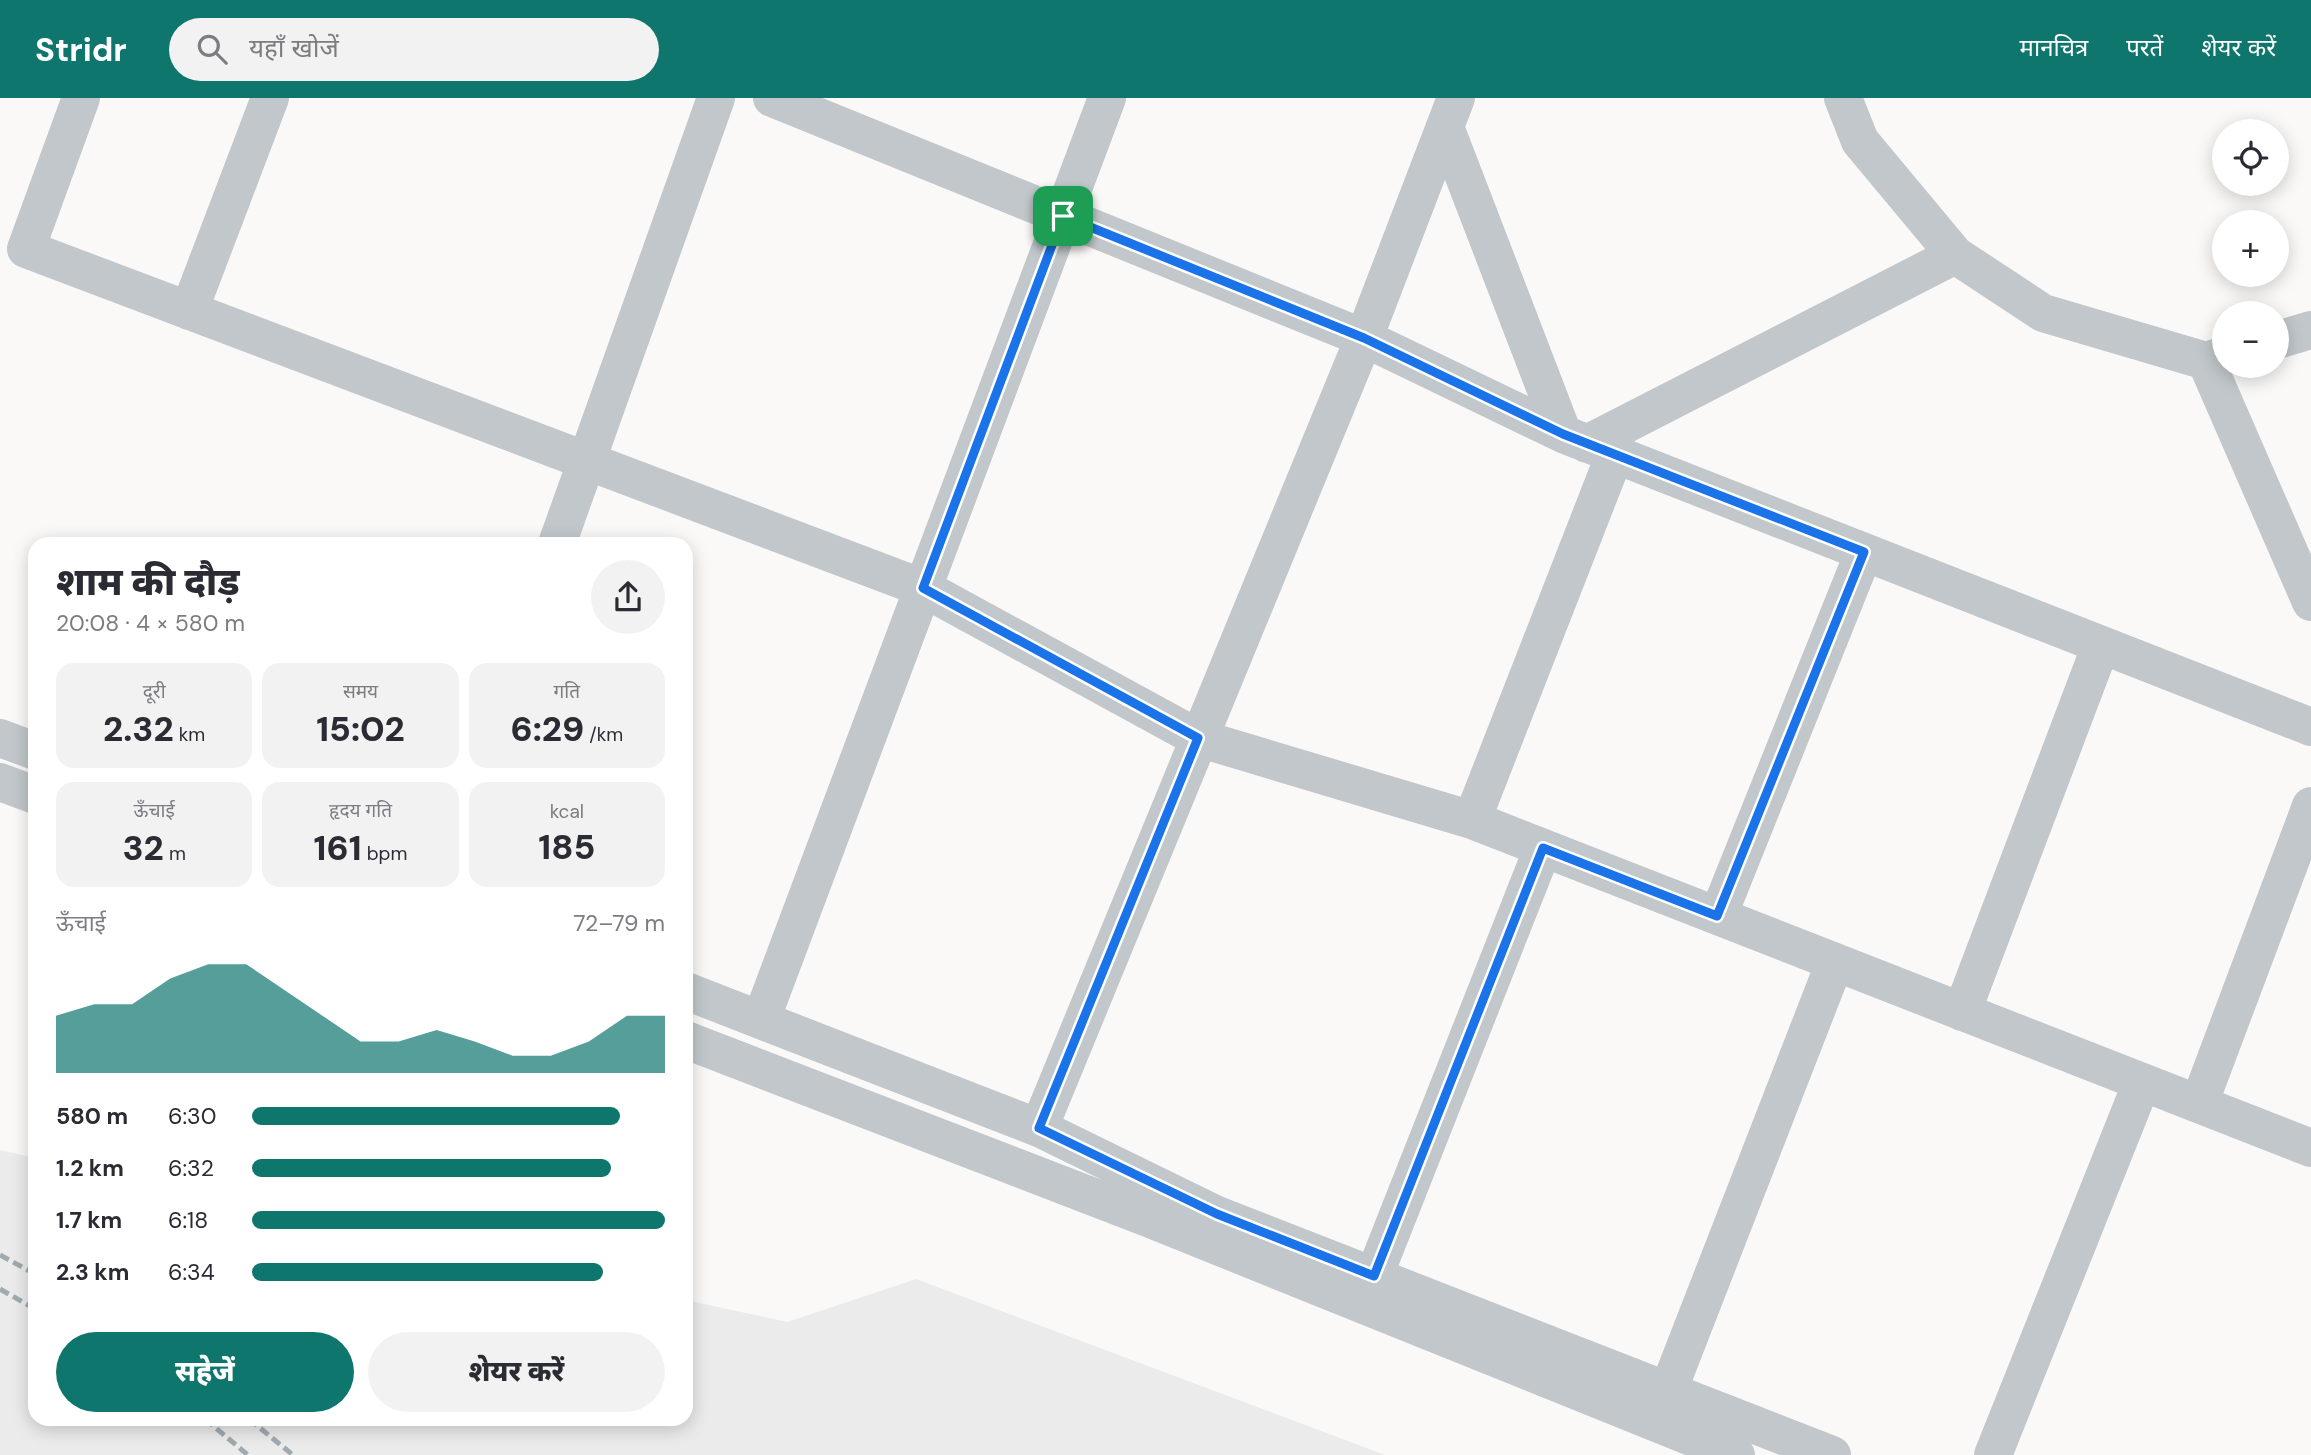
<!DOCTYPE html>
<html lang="hi">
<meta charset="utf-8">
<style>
:root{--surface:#fff;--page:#f2f2f3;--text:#2b2b33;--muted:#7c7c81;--accent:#0f766e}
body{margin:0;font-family:"DM Sans","Noto Sans Devanagari",sans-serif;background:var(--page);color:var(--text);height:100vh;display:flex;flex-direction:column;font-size:26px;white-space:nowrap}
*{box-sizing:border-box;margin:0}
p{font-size:23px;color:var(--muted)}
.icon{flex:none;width:38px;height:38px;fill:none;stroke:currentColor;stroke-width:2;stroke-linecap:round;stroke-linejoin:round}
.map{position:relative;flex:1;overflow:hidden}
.details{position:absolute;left:28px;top:439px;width:665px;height:889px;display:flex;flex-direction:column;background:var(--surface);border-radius:21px;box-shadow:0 4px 18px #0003}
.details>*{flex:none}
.controls{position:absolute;left:2212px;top:21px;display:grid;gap:14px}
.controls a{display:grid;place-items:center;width:77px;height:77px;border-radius:50%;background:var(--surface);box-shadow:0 4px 18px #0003;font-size:35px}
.pin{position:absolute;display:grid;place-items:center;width:60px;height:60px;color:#fff;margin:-30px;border-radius:14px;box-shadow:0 4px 10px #0006}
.round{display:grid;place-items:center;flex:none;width:74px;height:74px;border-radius:37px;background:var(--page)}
.summary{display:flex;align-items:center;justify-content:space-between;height:119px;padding:0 28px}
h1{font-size:38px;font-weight:800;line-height:52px}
.figures{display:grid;grid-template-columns:repeat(3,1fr);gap:10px;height:119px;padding:7px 28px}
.figures div{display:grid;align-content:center;border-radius:18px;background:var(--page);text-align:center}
.figures b{font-size:35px;font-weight:800}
.figures small{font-size:19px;font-weight:400}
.figures p{font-size:19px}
.chart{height:196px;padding:14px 28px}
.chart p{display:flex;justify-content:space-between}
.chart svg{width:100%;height:126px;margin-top:7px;fill:var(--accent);opacity:.7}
.action{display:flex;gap:14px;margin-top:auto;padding:14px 28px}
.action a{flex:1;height:80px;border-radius:42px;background:var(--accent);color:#fff;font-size:28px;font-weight:800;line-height:80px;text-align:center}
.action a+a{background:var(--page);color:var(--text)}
ul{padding:0 28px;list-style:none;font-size:23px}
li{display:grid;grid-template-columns:112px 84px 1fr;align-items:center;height:52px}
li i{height:18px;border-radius:9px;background:var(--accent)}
header{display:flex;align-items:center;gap:42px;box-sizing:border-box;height:98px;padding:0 35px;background:var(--accent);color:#fff}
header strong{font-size:33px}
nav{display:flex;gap:38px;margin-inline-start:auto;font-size:24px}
.search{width:490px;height:63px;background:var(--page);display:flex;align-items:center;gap:18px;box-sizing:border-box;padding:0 24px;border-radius:38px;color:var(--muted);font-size:26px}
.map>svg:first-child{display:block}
.built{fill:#ebebeb}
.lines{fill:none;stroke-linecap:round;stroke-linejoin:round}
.minor{stroke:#c1c7ca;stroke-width:38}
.tertiary{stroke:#c1c7ca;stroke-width:38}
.rail{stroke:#a0abaf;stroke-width:5;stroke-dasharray:10 5;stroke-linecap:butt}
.route-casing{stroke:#fff;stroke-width:14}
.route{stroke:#1a73e8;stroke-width:9}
</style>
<header>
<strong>Stridr</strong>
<div class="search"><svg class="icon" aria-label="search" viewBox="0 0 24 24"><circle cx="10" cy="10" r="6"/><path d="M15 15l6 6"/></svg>यहाँ खोजें</div>
<nav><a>मानचित्र</a><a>परतें</a><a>शेयर करें</a></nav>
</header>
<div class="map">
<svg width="2311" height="1357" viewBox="0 0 2311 1357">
<rect width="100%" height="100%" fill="#faf9f7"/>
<path class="built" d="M 0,1052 L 35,1060 L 35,1321 L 686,1321 L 686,1202 L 787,1224 L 916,1181 L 1385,1357 L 0,1357 Z"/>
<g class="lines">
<path class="minor" d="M 81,0 L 26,151 L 923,490 L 1198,640 L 1472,722 L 2311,1050
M 772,0 L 1364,240 L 1563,336 L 2311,629
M 1843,0 L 1860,43 L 1955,157 L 2043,215 L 2206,263 L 2224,257
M 1445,29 L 1563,336
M 189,213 L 270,0
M 2277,242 L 2311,232
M 2206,263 L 2311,504
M 1587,346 L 1955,157
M 557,446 L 716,0
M 1472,722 L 1615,356
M 1718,818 L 1864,454
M 1962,914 L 2101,547
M 761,922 L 1107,0
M 2199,1006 L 2311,708
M 1039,1030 L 1364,240 L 1456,0
M 1374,1178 L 1543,750
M 1668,1293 L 1835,864
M 1993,1357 L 2142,984"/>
<path class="tertiary" d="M 0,640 L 35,653
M 0,684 L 35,697
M 686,893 L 1039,1030 L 1217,1117 L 1832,1357
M 686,942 L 1148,1120 L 1736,1357"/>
<path class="rail" d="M 0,1157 L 35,1176
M 0,1191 L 35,1211
M 205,1321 L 248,1357
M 249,1321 L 293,1357"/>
</g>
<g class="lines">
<defs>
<path id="route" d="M 1063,118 L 1364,240 L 1563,336 L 1864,454 L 1717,818 L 1543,750 L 1374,1178 L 1217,1116 L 1039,1030 L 1198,640 L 923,490 Z"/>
</defs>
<use href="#route" class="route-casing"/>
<use href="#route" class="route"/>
</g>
</svg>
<div class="controls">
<a><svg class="icon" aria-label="locate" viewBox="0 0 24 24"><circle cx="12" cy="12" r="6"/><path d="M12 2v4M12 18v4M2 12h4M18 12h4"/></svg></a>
<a>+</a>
<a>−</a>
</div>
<div class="pin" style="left:1063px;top:118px;background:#1e9e55"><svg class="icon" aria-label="arrive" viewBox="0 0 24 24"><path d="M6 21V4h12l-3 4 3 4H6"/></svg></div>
<section class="details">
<div class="summary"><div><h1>शाम की दौड़</h1><p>20:08 · 4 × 580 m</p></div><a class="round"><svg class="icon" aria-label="share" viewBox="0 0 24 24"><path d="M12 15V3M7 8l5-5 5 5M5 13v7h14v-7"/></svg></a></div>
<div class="figures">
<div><p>दूरी</p><b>2.32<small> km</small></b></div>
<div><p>समय</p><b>15:02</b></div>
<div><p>गति</p><b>6:29<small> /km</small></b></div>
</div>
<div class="figures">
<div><p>ऊँचाई</p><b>32<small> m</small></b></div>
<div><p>हृदय गति</p><b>161<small> bpm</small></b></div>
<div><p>kcal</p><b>185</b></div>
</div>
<div class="chart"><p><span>ऊँचाई</span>72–79 m</p>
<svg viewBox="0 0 160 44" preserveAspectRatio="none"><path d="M0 44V24L10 20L20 20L30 11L40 6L50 6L60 15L70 24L80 33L90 33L100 29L110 33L120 38L130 38L140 33L150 24L160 24V44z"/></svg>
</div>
<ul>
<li><b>580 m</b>6:30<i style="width:89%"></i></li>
<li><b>1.2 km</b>6:32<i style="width:87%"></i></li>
<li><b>1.7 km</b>6:18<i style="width:100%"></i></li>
<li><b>2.3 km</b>6:34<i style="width:85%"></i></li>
</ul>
<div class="action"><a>सहेजें</a><a>शेयर करें</a></div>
</section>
</div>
